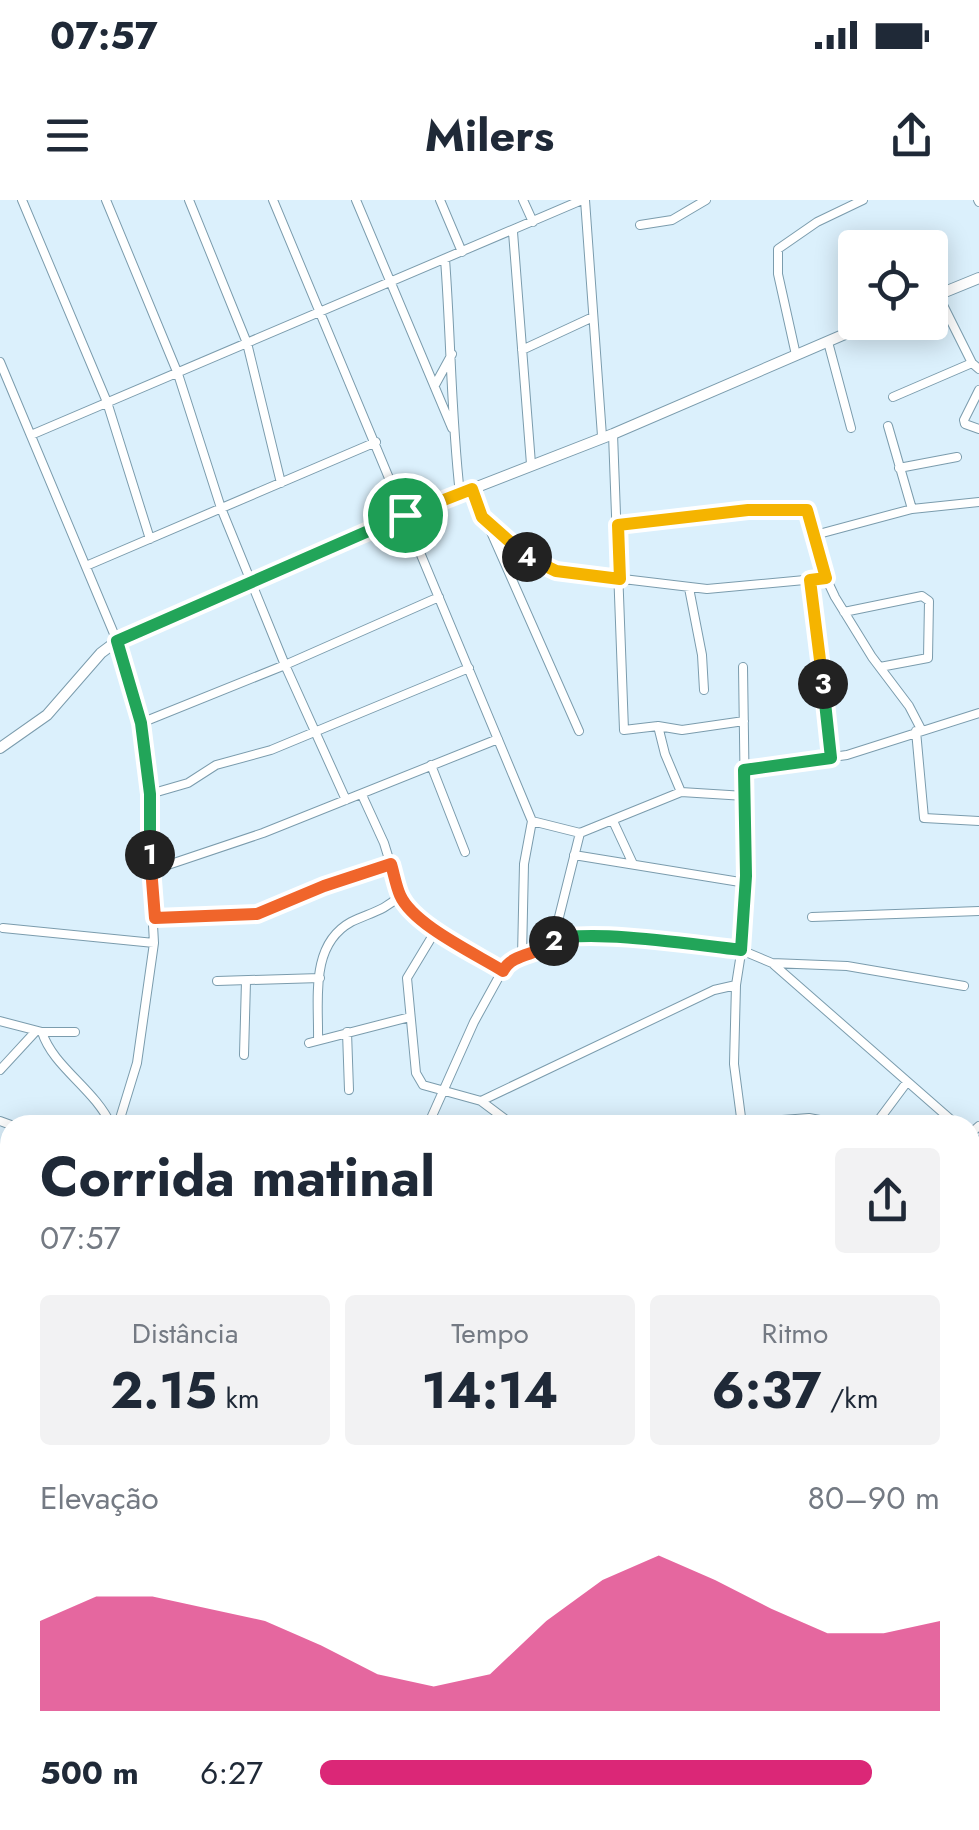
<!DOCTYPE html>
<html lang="pt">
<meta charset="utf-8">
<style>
:root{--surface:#fff;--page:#f2f2f3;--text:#1f2937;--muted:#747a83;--accent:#db2777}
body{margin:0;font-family:Jost,sans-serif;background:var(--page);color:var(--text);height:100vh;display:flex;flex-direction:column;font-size:38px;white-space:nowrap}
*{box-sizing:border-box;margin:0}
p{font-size:32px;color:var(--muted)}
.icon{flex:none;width:55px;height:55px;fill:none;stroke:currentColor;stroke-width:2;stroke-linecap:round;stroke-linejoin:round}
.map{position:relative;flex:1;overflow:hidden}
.drawer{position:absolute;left:0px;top:915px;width:980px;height:715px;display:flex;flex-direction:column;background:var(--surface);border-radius:30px 30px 0 0;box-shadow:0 5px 25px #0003}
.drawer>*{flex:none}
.buttons{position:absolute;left:838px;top:30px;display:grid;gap:20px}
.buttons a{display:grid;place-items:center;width:110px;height:110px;border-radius:10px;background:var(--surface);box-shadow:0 5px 25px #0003;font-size:50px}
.pin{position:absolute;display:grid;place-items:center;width:85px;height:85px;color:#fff;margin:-42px;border:5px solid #fff;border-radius:50%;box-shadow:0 2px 10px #0007}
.km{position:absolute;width:50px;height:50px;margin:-25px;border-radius:50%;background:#222;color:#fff;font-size:28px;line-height:50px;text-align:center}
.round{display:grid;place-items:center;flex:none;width:105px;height:105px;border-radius:10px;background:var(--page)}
.overview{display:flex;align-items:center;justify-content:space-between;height:170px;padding:0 40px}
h1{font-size:55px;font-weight:700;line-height:75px}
.metrics{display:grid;grid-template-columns:repeat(3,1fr);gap:15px;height:170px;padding:10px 40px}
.metrics div{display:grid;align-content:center;border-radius:10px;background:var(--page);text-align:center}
.metrics b{font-size:50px;font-weight:700}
.metrics small{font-size:28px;font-weight:400}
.metrics p{font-size:28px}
.chart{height:280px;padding:20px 40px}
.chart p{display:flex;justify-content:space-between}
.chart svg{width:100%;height:180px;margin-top:10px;fill:var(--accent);opacity:.7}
ul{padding:0 40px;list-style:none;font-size:32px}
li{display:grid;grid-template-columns:160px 120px 1fr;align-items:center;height:75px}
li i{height:25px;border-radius:12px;background:var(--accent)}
.status{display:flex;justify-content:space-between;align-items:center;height:70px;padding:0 50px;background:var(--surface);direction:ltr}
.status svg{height:28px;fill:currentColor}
header{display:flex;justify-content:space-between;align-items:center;height:130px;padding:0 40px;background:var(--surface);font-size:45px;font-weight:700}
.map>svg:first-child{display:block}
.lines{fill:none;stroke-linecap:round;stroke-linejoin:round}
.minor-casing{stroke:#7b9cad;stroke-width:10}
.tertiary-casing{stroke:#7b9cad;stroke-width:12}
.minor{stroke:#fff;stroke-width:8}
.tertiary{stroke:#fff;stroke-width:10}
.split-1-casing{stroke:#fff;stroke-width:20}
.split-2-casing{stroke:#fff;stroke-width:20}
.split-3-casing{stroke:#fff;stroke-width:20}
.split-4-casing{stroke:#fff;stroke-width:20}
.split-5-casing{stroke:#fff;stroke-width:20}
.split-1{stroke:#22a559;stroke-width:12}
.split-2{stroke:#f0652b;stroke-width:12}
.split-3{stroke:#22a559;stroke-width:12}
.split-4{stroke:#f5b400;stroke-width:12}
.split-5{stroke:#f5b400;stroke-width:12}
</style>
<div class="status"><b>07:57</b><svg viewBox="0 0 49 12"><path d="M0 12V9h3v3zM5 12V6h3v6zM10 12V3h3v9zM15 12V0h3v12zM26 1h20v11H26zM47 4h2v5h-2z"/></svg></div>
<header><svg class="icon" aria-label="menu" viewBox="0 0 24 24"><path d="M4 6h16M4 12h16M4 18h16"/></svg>Milers<svg class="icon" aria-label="share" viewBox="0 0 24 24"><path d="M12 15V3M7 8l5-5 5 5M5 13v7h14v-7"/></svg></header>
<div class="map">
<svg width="979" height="1630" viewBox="0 0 979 1630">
<rect width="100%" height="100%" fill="#dbf0fc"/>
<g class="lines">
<defs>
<path id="minor" d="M 22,0 L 107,202 L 150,339
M 106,0 L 178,174 L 221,308 L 285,465 L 346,600
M 189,0 L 247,143 L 281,283
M 273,0 L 532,621 L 524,664 L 522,756
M 356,0 L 452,228
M 440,0 L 462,52
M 523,0 L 533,22
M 585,0 L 602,236
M 978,0 L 979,2
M 640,25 L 672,20 L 706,0
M 513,32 L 531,264
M 445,59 C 451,138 451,216 460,294
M 938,95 L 972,163 L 979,169
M 828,142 L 851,228
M 522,150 L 593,117
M 796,155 L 778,74 L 778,49 L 817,22 L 863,0
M 0,162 L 117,441 L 141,523 L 150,594 L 150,671 L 154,743 L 137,863 L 118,925
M 435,185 L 452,154
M 979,190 L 964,220 L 965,224 L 979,229
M 893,197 L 972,163
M 888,226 L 912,309
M 613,234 L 624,530 L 658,526 L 682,530 L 744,521
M 31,235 L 582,0
M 899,268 L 957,257
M 472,289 L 579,531
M 482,317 L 522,354 L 556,371 L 707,389 L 826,378
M 618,325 L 748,311 L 807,310 L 826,378 L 835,397 L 872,457 L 909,506 L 921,529
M 815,335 L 912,309 L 979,302
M 86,366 L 376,242
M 810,381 L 831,559
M 689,388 L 702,455 L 704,490
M 844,412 L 922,396 L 929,401 L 928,458 L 880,467
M 141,523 L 285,465 L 439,397
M 658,526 L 665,554 L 681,592
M 916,531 L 924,618 L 979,621
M 431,565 L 465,652
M 744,569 L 847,555 L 979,513
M 150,594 L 188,583 L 216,565 L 271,550 L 469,468
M 362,595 L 384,643 L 400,695 L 407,704 L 449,740 L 503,771
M 532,621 L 580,633 L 681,592 L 745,596
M 613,621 L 633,664
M 574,655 L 746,683
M 150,671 L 263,633 L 498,539
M 812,717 L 979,711
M 155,718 L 257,714 L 324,686 L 391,664
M 3,728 L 154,743
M 436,730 L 407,778 L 416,873 L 423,885 L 481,901 L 513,925
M 553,741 L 580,633
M 772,763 L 847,766 L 964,786
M 217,781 L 320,778
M 0,821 L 42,832 L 75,832
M 42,832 C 53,867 95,889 111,925
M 347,832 L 349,890
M 318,840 C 319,801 309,745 351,722 C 369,713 385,711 400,695
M 309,843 L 410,817
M 244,855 L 246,781
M 0,870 L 36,831
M 481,901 L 714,790 L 736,785
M 0,921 L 11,925
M 428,925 L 474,822 L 506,764 L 513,758 L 545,750 L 562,737 L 592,735 L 741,750 L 772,763 L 957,925
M 556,925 L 614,925
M 717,925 L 809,918 L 846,925
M 742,925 L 734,864 L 736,785 L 744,734 L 746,676 L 743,467
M 875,925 L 907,882
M 970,934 L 979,926
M 970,935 L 979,942
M 970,977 L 979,978
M 0,1021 L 10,1026
M 979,1084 L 972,1132 L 979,1166
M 974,1182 L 979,1193
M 0,1242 L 10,1243
M 970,1311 L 979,1320
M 970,1403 L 979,1396
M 970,1446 L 979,1447
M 0,1543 L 10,1524
M 1,1605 L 11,1630
M 235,1620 L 240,1630
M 320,1620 L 322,1630
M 577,1620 L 581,1630
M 748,1620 L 752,1630
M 873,1620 L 883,1627 L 910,1624
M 165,1630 L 173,1620
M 369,1630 L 372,1620
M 646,1630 L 655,1620"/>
<path id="tertiary" d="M 930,98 L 979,78
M 0,548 L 47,515 L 101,453 L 117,441 L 405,315 L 613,234 L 873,122"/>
</defs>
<use href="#minor" class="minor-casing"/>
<use href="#tertiary" class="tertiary-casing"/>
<use href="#minor" class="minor"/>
<use href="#tertiary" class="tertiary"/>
</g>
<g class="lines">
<defs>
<path id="split-1" d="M 150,655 L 150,594 L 141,523 L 117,441 L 405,315"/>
<path id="split-2" d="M 150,655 L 155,718 L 257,714 L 324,686 L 391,664 C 394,674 396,686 400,695 C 413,725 476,754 503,771 C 513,752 539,756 554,741"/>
<path id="split-3" d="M 554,741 C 580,727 706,746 741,750 L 746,676 L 744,570 L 831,558 L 823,484"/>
<path id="split-4" d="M 527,357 L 556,371 L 620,379 L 618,325 L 748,310 L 807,310 L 826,378 L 810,380 L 823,484"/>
<path id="split-5" d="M 405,315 L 472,289 L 482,317 L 527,357"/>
</defs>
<use href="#split-1" class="split-1-casing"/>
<use href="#split-2" class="split-2-casing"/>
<use href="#split-3" class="split-3-casing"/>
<use href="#split-4" class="split-4-casing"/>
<use href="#split-5" class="split-5-casing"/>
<use href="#split-1" class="split-1"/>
<use href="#split-2" class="split-2"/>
<use href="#split-3" class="split-3"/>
<use href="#split-4" class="split-4"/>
<use href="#split-5" class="split-5"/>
</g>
</svg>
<div class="buttons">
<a><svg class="icon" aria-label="locate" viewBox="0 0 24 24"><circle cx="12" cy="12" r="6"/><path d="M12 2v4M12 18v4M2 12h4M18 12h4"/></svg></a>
</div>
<div class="pin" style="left:405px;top:315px;background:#1e9e55"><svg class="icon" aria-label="arrive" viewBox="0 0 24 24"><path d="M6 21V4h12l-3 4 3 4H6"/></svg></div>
<b class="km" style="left:150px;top:655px">1</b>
<b class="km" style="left:554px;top:741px">2</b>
<b class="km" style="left:823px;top:484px">3</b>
<b class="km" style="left:527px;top:357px">4</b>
<section class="drawer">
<div class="overview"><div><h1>Corrida matinal</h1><p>07:57</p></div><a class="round"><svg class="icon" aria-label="share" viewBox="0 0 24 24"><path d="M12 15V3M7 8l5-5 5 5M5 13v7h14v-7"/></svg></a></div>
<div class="metrics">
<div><p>Distância</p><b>2.15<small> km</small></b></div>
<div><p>Tempo</p><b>14:14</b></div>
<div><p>Ritmo</p><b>6:37<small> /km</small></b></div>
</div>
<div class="chart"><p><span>Elevação</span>80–90 m</p>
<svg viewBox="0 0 160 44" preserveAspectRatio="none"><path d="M0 44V22L10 16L20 16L30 19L40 22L50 28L60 35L70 38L80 35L90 22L100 12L110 6L120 12L130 19L140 25L150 25L160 22V44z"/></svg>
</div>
<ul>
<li><b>500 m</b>6:27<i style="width:89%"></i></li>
</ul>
</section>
</div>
